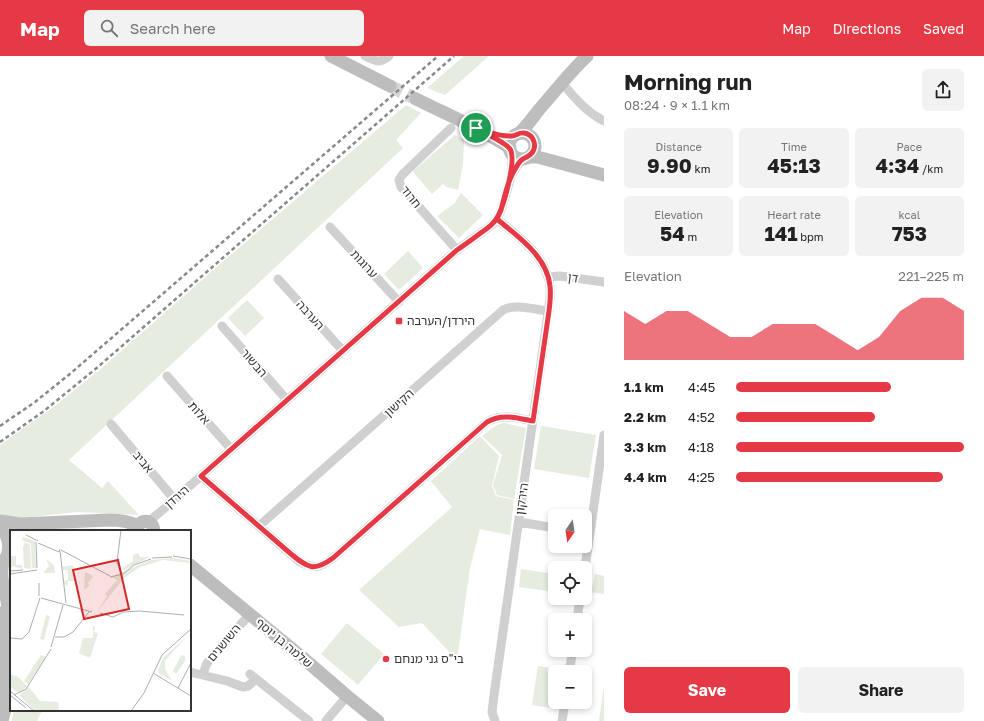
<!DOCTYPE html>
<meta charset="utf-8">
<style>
:root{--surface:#fff;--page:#f2f2f2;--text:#222;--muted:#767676;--accent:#e63946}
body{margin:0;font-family:"Golos Text","Noto Sans Hebrew",sans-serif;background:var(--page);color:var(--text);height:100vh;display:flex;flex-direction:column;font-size:15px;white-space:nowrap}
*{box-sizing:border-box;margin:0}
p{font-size:13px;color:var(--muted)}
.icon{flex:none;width:22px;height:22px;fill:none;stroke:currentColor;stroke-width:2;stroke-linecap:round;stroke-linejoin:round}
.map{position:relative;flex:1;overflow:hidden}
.side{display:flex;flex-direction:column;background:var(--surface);width:380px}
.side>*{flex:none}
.needle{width:26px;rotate:193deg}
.controls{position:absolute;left:548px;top:453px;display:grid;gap:8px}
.controls a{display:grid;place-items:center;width:44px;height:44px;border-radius:6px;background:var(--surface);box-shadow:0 2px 6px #0003;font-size:20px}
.pin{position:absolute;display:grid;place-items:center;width:34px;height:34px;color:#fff;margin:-17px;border:2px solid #fff;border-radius:50%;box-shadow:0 1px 4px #0007}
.round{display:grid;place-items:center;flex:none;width:42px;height:42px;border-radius:6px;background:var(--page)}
.summary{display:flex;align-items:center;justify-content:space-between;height:68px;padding:0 20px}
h1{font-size:22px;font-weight:700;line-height:30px}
.figures{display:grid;grid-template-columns:repeat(3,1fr);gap:6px;height:68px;padding:4px 20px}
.figures div{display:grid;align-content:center;border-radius:6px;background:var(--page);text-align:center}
.figures b{font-size:20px;font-weight:700}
.figures small{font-size:11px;font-weight:400}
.figures p{font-size:11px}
.chart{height:112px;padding:8px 20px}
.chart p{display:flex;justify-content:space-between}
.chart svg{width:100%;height:72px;margin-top:4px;fill:var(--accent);opacity:.7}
.action{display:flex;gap:8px;margin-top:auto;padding:8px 20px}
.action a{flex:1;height:46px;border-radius:6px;background:var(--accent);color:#fff;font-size:16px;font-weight:700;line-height:46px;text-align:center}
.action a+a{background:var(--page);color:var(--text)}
ul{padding:0 20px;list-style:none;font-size:13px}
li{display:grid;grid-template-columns:64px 48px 1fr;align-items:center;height:30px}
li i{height:10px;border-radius:5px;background:var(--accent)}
header{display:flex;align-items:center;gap:24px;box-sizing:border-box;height:56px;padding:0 20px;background:var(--accent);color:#fff}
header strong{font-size:19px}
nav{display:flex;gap:22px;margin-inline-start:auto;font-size:14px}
.search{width:280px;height:36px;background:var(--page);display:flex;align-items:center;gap:10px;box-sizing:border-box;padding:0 14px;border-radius:6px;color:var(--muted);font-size:15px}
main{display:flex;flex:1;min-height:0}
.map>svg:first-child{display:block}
.green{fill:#e6ecdf}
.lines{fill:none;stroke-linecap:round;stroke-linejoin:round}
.secondary-tunnel{stroke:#d6d6d6;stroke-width:13;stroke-dasharray:13 6;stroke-linecap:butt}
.street{stroke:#d0d0d0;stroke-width:9}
.secondary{stroke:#bdbdbd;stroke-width:13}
.rail{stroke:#888;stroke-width:2.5;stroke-dasharray:4 3;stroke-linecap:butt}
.route-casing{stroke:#fff;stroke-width:8}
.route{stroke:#e63946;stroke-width:5}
.poi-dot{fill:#e63946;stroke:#fff;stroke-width:1.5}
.labels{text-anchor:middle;stroke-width:4;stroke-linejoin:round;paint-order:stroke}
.street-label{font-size:12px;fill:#333;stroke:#fff}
.poi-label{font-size:12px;fill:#333;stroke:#fff;text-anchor:start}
.inset-road{fill:none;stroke:#adadad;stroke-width:1}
.view{fill:#d62828;fill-opacity:0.15;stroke:#d62828;stroke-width:2}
.inset-edge{fill:none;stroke:#333;stroke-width:2}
</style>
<header>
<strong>Map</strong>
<div class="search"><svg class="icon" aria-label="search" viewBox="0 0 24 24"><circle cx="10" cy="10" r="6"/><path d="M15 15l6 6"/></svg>Search here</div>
<nav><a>Map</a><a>Directions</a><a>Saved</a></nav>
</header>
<main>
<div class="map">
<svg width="604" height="665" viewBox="0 0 604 665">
<rect width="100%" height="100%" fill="#fff"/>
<path class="green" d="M 464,0 L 489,0 L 445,39 L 427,32 Z
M 406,49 L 421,57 L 396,84 L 403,92 L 69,404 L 102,432 L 108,425 L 139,459 L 77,456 L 11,463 L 0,458 L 0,389 L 56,349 L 103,311 L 227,202 Z
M 455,79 L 464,84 L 463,108 L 458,134 L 447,131 L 443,128 L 432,138 L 413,116 L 414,114 Z
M 461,137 L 483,159 L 459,182 L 437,160 L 455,147 Z
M 408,195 L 423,212 L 399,234 L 384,218 Z
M 247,244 L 264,262 L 245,280 L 228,262 Z
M 504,367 L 526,372 L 514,443 L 497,439 L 493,429 L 502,399 L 482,380 L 497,369 Z
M 541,370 L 596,379 L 589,422 L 534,413 Z
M 480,380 L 499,400 L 492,430 L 496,440 L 514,444 L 510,479 L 480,473 L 470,512 L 457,604 L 422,567 L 399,571 L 359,534 L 452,451 L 431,425 Z
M 67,472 L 119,473 L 123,475 L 49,475 Z
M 521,513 L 555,518 L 555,536 L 519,531 Z
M 595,518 L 604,520 L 604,538 L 591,536 Z
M 347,567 L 384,598 L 358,629 L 321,598 Z
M 538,610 L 563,614 L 563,616 L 555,616 L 555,646 L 559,646 L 557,653 L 532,649 Z
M 604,629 L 604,665 L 599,665 Z
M 14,654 L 42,654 L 37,665 L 12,665 Z"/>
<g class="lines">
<path class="secondary-tunnel" d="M 390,30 L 416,43"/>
<path class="street" d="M 365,0 C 375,5 380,8 389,0
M 562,27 C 575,42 586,56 604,65
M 451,72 L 402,119 L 399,124 L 401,131 L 404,134 L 457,194
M 512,118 L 517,110 L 523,102
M 330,171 L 399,246
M 548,221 L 560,220 L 604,226
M 278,223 L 343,295
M 222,270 L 287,344
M 167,320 L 231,393
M 111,368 L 174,443
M 201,420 L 300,506 C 315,514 321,511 333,502 L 487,366 C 502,357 517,362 533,365
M 519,466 L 555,472
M 150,467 L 154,461 L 159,457 L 457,194 L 493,168 L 497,163 L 501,154 L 511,121 L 512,103 L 511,96
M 259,470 L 503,254 C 515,247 536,254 549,255
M 585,512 L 604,379
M 577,564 L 580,542
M 190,616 L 227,625 L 243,631 L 248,630 L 256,623
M 569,616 L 573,594
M 250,618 L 309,665
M 203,619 L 206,609 L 210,603 L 250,558
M 326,665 L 347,640
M 495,665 L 492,656 L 494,639 L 550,243 C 550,236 551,228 548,221 C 541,196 516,179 497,163
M 562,665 L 565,646"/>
<path class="secondary" d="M 331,0 L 390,30
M 416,43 C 448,59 480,72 510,92
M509 90a13 13 0 1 1 26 0a13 13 0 1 1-26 0Z
M 518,78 C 528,70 534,59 543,49 C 557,33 571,15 587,0
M 529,101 L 537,101 L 545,103 L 604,119
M 0,465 L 20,468 L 109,464 C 120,464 129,465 138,470
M 0,470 C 10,481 13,498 0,509
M 137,475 C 138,462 153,462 154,475
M 3,507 C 0,519 3,528 6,540 C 8,550 9,559 10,569
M 190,509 L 303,602 L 347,640 L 378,665
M 0,557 L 4,586 L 4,619 L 0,640
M 2,665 L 8,642 L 11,628"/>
<path class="rail" d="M 0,370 L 35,346 L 71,317 L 438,0
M 0,386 L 44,355 L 99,310 L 454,0"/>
</g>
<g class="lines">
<defs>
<path id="route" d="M 476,72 C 483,76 506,87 510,93 C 517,104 503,156 494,166 C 491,170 486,173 482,176 C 474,182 466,188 457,194 L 201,420 L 291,498 C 308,512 314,516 333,502 L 487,366 C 502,357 517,362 533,365 L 549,255 C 550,247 551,238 550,230 C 547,200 518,181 497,163 L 501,154 C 505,139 508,123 517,110 C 518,108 521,104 523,103 C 527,100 532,100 534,93 C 536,86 532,78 524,77 C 519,76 516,80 512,80 C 500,81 487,75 476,72"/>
</defs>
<use href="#route" class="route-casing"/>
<use href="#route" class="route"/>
</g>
<g class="poi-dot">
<rect x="395" y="261" width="8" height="8" rx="2"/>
<circle cx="386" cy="603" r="4"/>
</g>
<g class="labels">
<g class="street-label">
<text transform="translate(411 141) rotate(51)" y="4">חרוד</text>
<text transform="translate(364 208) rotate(47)" y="4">ערוגות</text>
<text transform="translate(573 222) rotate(8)" y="4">דן</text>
<text transform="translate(310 259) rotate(48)" y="4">הערבה</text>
<text transform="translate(254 307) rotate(49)" y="4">הבשור</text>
<text transform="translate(399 347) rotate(-42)" y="4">הקישון</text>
<text transform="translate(199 357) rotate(49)" y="4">אלות</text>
<text transform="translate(143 406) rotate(50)" y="4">אביב</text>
<text transform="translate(177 441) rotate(-41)" y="4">הירדן</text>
<text transform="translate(522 443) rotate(-82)" y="4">הירקון</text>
<text transform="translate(224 587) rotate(-50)" y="4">השושנים</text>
<text transform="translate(284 587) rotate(40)" y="4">שלמה בן יוסף</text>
</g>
<g class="poi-label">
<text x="407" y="269">הירדן/הערבה</text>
<text x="394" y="607">בי"ס גני מנחם</text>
</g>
</g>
<g transform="translate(10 474)">
<rect width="181" height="181" fill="#fff"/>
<path d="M 13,7 L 25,11 L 26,38 L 22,38 L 21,14 L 12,10 ZM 15,12 L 20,15 L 21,39 L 14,38 L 13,17 ZM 128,23 L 130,27 L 140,27 L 114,40 L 111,39 L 123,31 L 123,25 ZM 0,26 L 6,26 L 6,35 L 12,35 L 12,39 L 3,36 L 0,40 ZM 164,28 L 181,31 L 181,33 L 153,30 L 130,37 L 114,48 L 87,82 L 97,66 L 95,64 L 107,50 L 101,47 L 141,30 ZM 36,29 L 44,35 L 45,43 L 33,43 L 39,36 ZM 63,35 L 66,51 L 58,51 L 58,56 L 54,54 L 54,51 L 58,50 L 58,40 L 53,40 L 52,37 ZM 75,42 L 83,46 L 78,53 L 80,55 L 74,60 ZM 36,85 L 40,86 L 34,110 L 30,109 ZM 83,96 L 85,97 L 84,102 L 88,103 L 80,128 L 69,123 L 73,108 L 83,108 ZM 175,108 L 155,131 L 155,139 L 162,151 L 149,143 L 148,140 L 154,127 ZM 31,125 L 36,127 L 18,154 L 14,151 ZM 171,125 L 175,126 L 175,131 L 166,144 L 163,141 ZM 0,144 L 8,147 L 17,156 L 9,163 L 0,157 ZM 19,157 L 30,171 L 48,172 L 49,181 L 25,181 L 9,165 Z" fill="#e6ecdf"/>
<path class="inset-road" d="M 16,5 L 28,11M 26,12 L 27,38M 28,13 L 49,22 L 50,19M 51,20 L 100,46M 50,21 L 56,73M 163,26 L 181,29M 142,28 L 162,27M 0,41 L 13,40M 110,41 L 107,32 L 111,0M 0,44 L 27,40M 100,47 L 113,44 L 124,35 L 141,29M 29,53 L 29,66M 31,68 L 82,82M 90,83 L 103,87 L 113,82 L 130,81 L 174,85M 45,107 L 54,107 L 63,102 L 79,82M 0,108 L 12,109 L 19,102 L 30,68M 41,117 L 53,75M 143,143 L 181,166M 168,158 L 181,133M 0,161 L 24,181M 0,165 L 16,178M 4,165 L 16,159 L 41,119M 121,181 L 134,163 L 152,125 L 181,99"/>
<path class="view" d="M 108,30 L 119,79 L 74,89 L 63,40 Z"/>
<rect width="181" height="181" class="inset-edge"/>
</g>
</svg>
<div class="controls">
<a><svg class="needle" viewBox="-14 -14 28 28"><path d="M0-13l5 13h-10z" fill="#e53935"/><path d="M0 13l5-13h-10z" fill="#767676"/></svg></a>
<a><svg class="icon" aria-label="locate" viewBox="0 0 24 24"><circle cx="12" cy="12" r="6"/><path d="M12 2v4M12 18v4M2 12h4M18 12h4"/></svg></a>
<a>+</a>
<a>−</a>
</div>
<div class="pin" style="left:476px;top:72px;background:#1e9e55"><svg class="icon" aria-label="arrive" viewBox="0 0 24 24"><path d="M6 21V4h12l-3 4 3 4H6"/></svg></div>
</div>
<section class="side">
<div class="summary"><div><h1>Morning run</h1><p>08:24 · 9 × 1.1 km</p></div><a class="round"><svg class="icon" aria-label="share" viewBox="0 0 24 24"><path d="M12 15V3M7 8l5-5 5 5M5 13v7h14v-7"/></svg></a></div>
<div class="figures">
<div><p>Distance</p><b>9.90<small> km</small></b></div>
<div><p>Time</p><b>45:13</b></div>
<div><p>Pace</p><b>4:34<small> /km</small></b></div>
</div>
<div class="figures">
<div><p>Elevation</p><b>54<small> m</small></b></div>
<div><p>Heart rate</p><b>141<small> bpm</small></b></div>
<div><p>kcal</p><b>753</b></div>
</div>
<div class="chart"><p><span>Elevation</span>221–225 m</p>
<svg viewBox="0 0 160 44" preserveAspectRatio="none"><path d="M0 44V14L10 22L20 14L30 14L40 22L50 30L60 30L70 22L80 22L90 22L100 30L110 38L120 30L130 14L140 6L150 6L160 14V44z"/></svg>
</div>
<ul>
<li><b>1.1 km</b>4:45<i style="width:68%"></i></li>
<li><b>2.2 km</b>4:52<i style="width:61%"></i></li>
<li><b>3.3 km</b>4:18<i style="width:100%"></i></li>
<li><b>4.4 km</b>4:25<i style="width:91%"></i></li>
</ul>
<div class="action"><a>Save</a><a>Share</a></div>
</section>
</main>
